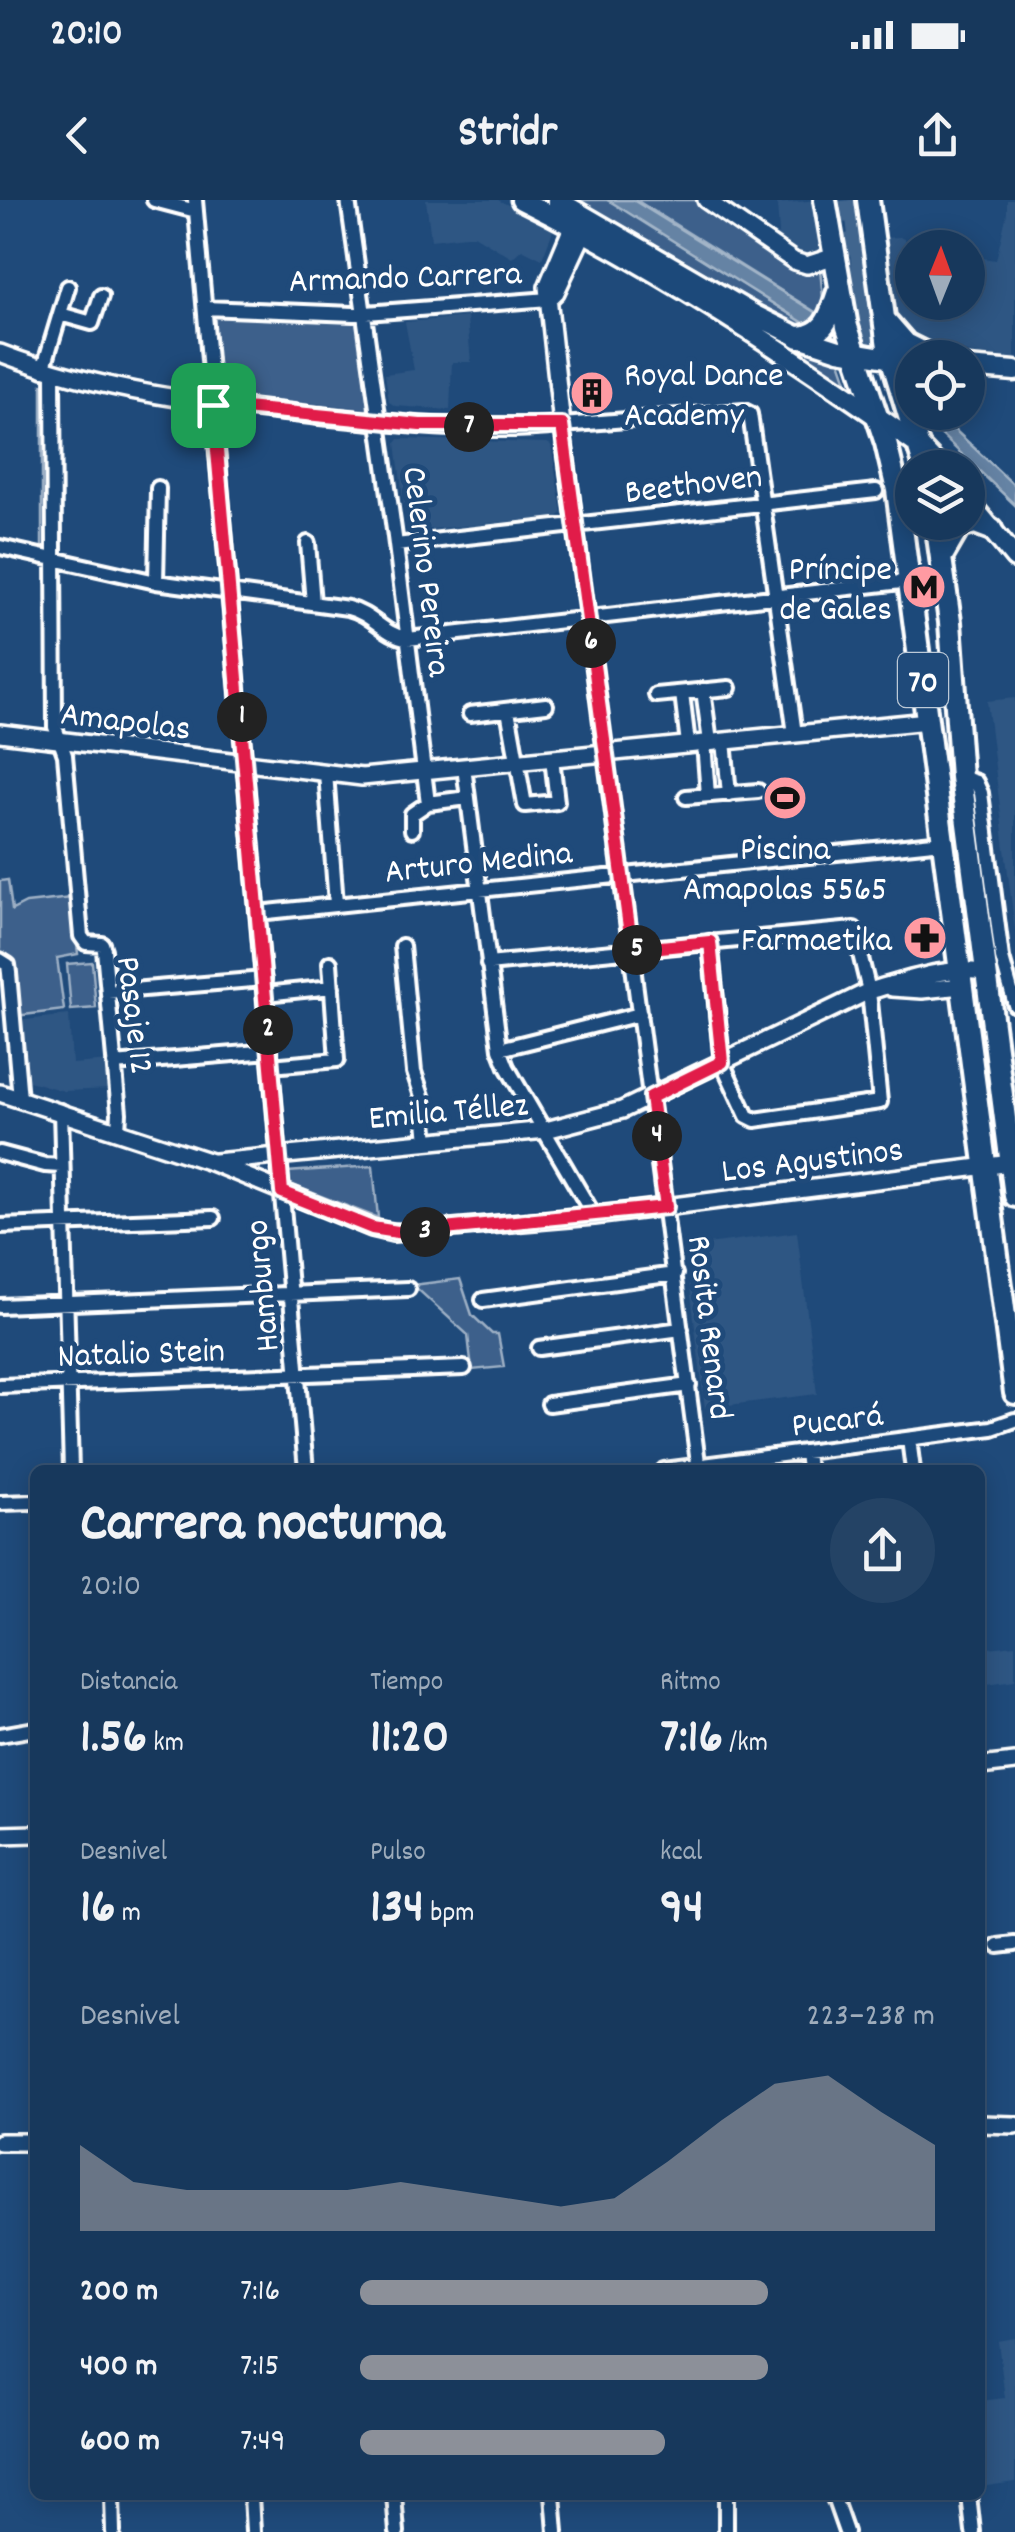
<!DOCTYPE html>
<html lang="es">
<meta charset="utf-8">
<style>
:root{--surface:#17385c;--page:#244365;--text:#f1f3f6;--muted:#9eacbb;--line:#365272;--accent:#8c9099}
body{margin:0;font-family:Dekko,sans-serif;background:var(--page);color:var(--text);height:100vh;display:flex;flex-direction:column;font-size:38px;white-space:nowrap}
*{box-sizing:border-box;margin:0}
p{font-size:32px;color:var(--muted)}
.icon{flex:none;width:55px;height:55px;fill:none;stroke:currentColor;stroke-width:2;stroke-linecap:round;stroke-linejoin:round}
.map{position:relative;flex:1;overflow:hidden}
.drawer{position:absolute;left:30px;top:1265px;width:955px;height:1035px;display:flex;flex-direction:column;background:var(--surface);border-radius:15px;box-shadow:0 5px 25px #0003,0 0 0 2px var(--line)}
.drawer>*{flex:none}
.needle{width:65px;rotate:1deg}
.buttons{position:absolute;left:895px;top:30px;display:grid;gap:20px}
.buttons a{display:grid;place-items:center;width:90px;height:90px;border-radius:50%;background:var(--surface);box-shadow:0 5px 25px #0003,0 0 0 2px var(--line);font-size:50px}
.pin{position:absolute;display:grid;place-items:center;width:85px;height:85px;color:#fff;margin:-42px;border-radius:20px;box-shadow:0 5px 15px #0006}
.km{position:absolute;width:50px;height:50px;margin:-25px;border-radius:50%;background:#222;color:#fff;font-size:28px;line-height:50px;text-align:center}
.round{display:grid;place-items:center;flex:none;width:105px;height:105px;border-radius:52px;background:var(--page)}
.headline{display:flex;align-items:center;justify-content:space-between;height:170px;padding:0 50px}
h1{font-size:55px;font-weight:800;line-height:75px}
.stats{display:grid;grid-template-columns:repeat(3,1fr);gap:15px;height:170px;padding:10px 50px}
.stats div{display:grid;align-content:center}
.stats b{font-size:50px;font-weight:800}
.stats small{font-size:28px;font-weight:400}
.stats p{font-size:28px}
.chart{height:280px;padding:20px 50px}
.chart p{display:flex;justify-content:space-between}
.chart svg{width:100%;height:180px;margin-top:10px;fill:var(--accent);opacity:.7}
ul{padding:0 50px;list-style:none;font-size:32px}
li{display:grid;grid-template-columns:160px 120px 1fr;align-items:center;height:75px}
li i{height:25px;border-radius:12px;background:var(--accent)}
.status{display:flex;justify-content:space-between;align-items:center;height:70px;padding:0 50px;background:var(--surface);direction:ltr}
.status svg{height:28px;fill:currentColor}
header{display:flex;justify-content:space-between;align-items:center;height:130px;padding:0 50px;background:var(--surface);font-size:45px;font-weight:800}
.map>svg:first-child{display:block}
.built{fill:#2e5683}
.green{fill:#3c618b;stroke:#9eb0c5;stroke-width:2.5}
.water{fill:#6583a4;stroke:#a3b5c8;stroke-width:2.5}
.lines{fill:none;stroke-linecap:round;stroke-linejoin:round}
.motorway-tunnel{stroke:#41658e;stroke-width:22;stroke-dasharray:22 11;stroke-linecap:butt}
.minor-casing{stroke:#fff;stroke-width:20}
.tertiary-casing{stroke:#fff;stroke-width:22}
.secondary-casing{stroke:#fff;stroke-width:25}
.primary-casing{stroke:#fff;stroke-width:28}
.minor{stroke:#1f4a7a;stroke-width:12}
.tertiary{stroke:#1f4a7a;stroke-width:15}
.secondary{stroke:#1f4a7a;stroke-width:18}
.primary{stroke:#1f4a7a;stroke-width:20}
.route-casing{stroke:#fff;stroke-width:20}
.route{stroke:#e11d48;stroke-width:12}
.labels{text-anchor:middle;stroke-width:10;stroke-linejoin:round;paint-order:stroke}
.shield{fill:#1f4a7a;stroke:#bcc9d7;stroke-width:2.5}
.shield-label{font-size:32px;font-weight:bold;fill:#fff}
.street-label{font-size:35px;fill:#fff;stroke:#1f4a7a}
.poi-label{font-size:35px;fill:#fff;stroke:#1f4a7a;text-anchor:end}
</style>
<div class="status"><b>20:10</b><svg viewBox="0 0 49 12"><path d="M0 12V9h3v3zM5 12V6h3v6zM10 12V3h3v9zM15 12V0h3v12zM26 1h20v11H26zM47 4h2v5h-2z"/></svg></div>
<header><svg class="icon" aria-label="back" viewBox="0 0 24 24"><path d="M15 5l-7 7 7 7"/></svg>Stridr<svg class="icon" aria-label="share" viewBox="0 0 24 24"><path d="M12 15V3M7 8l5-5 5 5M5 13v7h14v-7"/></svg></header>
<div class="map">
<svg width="1015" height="2332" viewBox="0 0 1015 2332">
<rect width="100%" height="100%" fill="#1f4a7a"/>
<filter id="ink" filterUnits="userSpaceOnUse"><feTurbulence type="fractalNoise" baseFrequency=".01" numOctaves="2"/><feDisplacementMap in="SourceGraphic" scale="20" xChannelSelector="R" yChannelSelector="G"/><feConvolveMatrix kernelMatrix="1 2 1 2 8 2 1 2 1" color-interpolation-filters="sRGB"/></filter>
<g filter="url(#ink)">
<path class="built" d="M 498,0 L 554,28 L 542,59 L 522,49 L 512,58 L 474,35 L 431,40 L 426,0 Z
M 817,0 L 822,51 L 822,55 L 809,62 L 772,42 L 779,32 L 777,4 Z
M 1007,0 L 1015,0 L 1015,161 L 938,148 L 900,129 L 891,111 L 882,38 L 900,37 L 918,47 L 912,48 L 912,102 L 968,102 L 968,56 L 996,60 L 1007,13 Z
M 467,117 L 471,162 L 452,162 L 450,210 L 395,206 L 389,202 L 385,174 L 414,170 L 405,122 Z
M 399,239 L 547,243 L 551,245 L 562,313 L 558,317 L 411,331 L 407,329 L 396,243 Z
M 1015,498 L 1015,731 L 987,501 Z
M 69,815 L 72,864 L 110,861 L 112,889 L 64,891 L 22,879 L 17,821 Z
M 797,1032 L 817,1194 L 705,1208 L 685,1047 Z
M 1015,1445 L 1015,1480 L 980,1485 L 980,1449 Z
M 1015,2138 L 1015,2282 L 980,2287 L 980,2201 L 1005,2198 L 998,2141 Z"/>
<path class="green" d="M 578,0 L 607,0 L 614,3 L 812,128 L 820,115 L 636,0 L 698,0 L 794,65 L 820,69 L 825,118 L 815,130 L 802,129 Z
M 218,113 L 353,120 L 359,125 L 370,206 L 365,213 L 224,198 L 217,189 L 214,116 Z
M 766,129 L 820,155 L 839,158 L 848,184 L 764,132 Z
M 42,185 L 46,185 L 47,348 L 42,347 Z
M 8,680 L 12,710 L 26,703 L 72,698 L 78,754 L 57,758 L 64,810 L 15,816 L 0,756 L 0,681 Z
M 92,762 L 96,808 L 71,810 L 67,764 Z
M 373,966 L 378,1018 L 287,983 L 287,972 Z
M 460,1079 L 472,1115 L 492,1134 L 498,1134 L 504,1167 L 472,1170 L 468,1135 L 413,1085 Z"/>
<path class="water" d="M 608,0 L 633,0 L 821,116 L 812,128 Z
M 940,216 L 1015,286 L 1015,305 L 931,225 Z"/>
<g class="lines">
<path class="motorway-tunnel" d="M 850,0 L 865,132 L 870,131 L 855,0"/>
<defs>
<path id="minor" d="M 154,0 L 196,11
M 195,0 L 306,1270
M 348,0 L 395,337 L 428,603 L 468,598
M 205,108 L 353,114 L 549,99
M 60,114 L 92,123 L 101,96
M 43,170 L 68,87
M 53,172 L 55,527 L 65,555 L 81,736 L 86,743 L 102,744 L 104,750 L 119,913 L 118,930
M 308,343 L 313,403
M 396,345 L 876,291
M 0,347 L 156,382 L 348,408 C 373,414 384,435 408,439 L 910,381
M 156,382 L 158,288
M 703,490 L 710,542
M 682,493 L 688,544
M 656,495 L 729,488
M 508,510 L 525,605 L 557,602 L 552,558
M 470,514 L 546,505
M 724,541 L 729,594
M 704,543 L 708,595
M 464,567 L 500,849 L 507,867 L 594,1016
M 326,573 L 336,704
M 961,577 L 976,582 L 981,593 L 1002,758 L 1015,805
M 686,597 L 758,591
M 412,630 L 412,614 L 428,603
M 258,713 L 943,642
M 402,746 L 414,872 L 423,899 L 427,942
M 0,760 L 8,765 L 9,773 L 20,899
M 488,764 L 854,729 L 869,791 L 880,902 L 755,920 L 747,916 L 722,862 L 710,742
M 108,792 L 264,779
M 265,794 L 332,787
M 500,849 L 640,814
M 114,864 L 270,851
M 271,866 L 337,860 L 330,763
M 61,911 L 71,1270
M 0,953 L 45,965 L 61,966
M 0,1026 L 213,1018
M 483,1100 L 675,1074
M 0,1106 L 408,1089
M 539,1148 L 681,1129
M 0,1186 L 464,1168
M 549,1204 L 689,1185
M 909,1239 L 913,1270
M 806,1252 L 808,1270
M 664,1270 L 992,1228 L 1015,1220
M 699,1270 L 562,225 L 744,211 L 750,214 L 795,534
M 0,1303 L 35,1302
M 0,1535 L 35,1529
M 998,1746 L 1015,1744
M 112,2295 L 113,2332
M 251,2295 L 253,2332
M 394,2295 L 397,2332
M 553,2295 L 556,2332
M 726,2295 L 726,2332
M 833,2295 L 846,2332
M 969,2295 L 973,2332"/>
<path id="tertiary" d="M 706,0 L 794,61 L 807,65 L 832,57
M 549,99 L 556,92 L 584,32
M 0,153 C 104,193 210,204 320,216 C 400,224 482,233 562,225 L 547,87 L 573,25
M 0,533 L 362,577 L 928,521
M 892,788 L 922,790 L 962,786
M 0,893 L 211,962 L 372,1028 L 393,1033 L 594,1016 L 1011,963
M 215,962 L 546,930 L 622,910 L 869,791 C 906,781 949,764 987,773
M 980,1566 L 1015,1562
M 0,1635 L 35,1634
M 980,1924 L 1015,1925
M 0,1942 L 35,1942"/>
<path id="secondary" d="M 521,0 C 661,69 792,156 919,246 L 940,268
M 557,0 L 755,115 L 799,137 L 839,150 L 912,162
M 968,167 L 1015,171
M 968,301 L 1015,358"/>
<path id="primary" d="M 825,0 L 847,127 L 886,243 L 897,290 L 1015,1193
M 868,0 L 888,147 L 925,268
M 885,120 L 906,144 L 934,158
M 799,137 C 826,135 830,115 838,92
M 936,322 L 950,422 L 961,577 L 1015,996
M 941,358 L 959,327 L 975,323 L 991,329"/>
</defs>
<use href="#minor" class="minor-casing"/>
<use href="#tertiary" class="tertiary-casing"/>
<use href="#secondary" class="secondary-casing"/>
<use href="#primary" class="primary-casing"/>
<use href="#minor" class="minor"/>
<use href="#tertiary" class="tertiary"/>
<use href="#secondary" class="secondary"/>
<use href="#primary" class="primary"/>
</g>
</g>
<g class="lines" filter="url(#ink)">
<defs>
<path id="route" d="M 213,205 L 420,225 L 562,225 L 632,750 L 710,742 L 722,862 L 651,897 L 666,1007 L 404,1033 L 372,1028 L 282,992 Z"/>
</defs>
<use href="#route" class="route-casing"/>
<use href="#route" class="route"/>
</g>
<defs>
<symbol id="building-disc" viewBox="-11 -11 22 22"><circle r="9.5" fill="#ff9aa2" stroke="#1f4a7a"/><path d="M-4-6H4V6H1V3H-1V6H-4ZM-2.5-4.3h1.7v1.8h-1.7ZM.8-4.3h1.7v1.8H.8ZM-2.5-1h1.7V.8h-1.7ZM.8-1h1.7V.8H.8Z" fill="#111"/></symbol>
<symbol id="metro-disc" viewBox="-11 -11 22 22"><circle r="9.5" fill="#ff9aa2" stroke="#1f4a7a"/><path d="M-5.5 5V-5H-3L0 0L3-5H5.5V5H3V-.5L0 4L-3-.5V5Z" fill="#111"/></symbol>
<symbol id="stadium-disc" viewBox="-11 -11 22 22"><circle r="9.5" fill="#ff9aa2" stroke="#1f4a7a"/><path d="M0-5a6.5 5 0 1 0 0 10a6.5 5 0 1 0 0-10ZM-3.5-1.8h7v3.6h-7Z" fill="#111"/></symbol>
<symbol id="pharmacy-disc" viewBox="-11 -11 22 22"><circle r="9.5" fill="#ff9aa2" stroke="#1f4a7a"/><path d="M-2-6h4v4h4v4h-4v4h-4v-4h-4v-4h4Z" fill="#111"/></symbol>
</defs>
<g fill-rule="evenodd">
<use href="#building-disc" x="567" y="168" width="50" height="50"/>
<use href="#metro-disc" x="899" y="362" width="50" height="50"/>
<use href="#stadium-disc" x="760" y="573" width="50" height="50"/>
<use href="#pharmacy-disc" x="900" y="713" width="50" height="50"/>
</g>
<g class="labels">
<rect class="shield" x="898" y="453" width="50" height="54" rx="8"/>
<g class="shield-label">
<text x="923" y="491">70</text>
</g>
<g class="street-label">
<text transform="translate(405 75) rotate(-2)" y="12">Armando Carrera</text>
<text transform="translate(693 282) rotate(-7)" y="12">Beethoven</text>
<text transform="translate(429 371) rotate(83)" y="12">Celerino Pereira</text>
<text transform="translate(126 519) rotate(7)" y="12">Amapolas</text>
<text transform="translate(478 660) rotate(-6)" y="12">Arturo Medina</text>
<text transform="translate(137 815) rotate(83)" y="12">Pasaje 12</text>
<text transform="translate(448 909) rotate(-5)" y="12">Emilia Téllez</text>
<text transform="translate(812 958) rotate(-7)" y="12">Los Agustinos</text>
<text transform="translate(260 1086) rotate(-95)" y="12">Hamburgo</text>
<text transform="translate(712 1127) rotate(83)" y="12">Rosita Renard</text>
<text transform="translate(141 1151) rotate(-2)" y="12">Natalio Stein</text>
<text transform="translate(837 1218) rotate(-7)" y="12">Pucará</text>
</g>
<g class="poi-label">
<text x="624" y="185" text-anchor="start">Royal Dance<tspan x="624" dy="40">Academy</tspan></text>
<text x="892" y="379">Príncipe<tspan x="892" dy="40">de Gales</tspan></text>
<text x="785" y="659" text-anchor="middle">Piscina<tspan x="785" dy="40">Amapolas 5565</tspan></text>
<text x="892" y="750">Farmaetika</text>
</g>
</g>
</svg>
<div class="buttons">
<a><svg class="needle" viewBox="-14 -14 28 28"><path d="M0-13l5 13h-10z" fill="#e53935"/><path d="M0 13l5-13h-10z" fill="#9eacbb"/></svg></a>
<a><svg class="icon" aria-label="locate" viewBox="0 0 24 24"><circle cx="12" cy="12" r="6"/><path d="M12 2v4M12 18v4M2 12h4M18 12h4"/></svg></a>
<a><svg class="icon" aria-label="layers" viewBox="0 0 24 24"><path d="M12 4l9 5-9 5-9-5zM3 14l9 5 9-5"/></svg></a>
</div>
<div class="pin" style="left:213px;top:205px;background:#1e9e55"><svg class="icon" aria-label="arrive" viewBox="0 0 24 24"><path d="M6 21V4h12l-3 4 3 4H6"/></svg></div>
<b class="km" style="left:242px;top:517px">1</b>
<b class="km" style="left:268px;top:830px">2</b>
<b class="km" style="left:425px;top:1032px">3</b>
<b class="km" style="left:657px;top:936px">4</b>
<b class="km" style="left:637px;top:750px">5</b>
<b class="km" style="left:591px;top:443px">6</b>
<b class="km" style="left:469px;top:227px">7</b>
<section class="drawer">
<div class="headline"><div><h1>Carrera nocturna</h1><p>20:10</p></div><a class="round"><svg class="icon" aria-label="share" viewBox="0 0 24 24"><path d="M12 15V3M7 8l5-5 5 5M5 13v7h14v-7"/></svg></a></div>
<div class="stats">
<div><p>Distancia</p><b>1.56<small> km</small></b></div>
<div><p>Tiempo</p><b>11:20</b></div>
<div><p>Ritmo</p><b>7:16<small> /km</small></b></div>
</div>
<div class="stats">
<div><p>Desnivel</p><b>16<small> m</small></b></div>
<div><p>Pulso</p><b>134<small> bpm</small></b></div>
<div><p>kcal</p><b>94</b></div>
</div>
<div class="chart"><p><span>Desnivel</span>223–238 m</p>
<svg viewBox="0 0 160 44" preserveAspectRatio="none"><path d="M0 44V23L10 32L20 34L30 34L40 34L50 34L60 32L70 34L80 36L90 38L100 36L110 27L120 17L130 8L140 6L150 15L160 23V44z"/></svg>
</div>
<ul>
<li><b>200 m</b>7:16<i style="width:71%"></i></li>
<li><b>400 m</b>7:15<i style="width:71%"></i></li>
<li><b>600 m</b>7:49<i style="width:53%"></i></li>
</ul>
</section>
</div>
